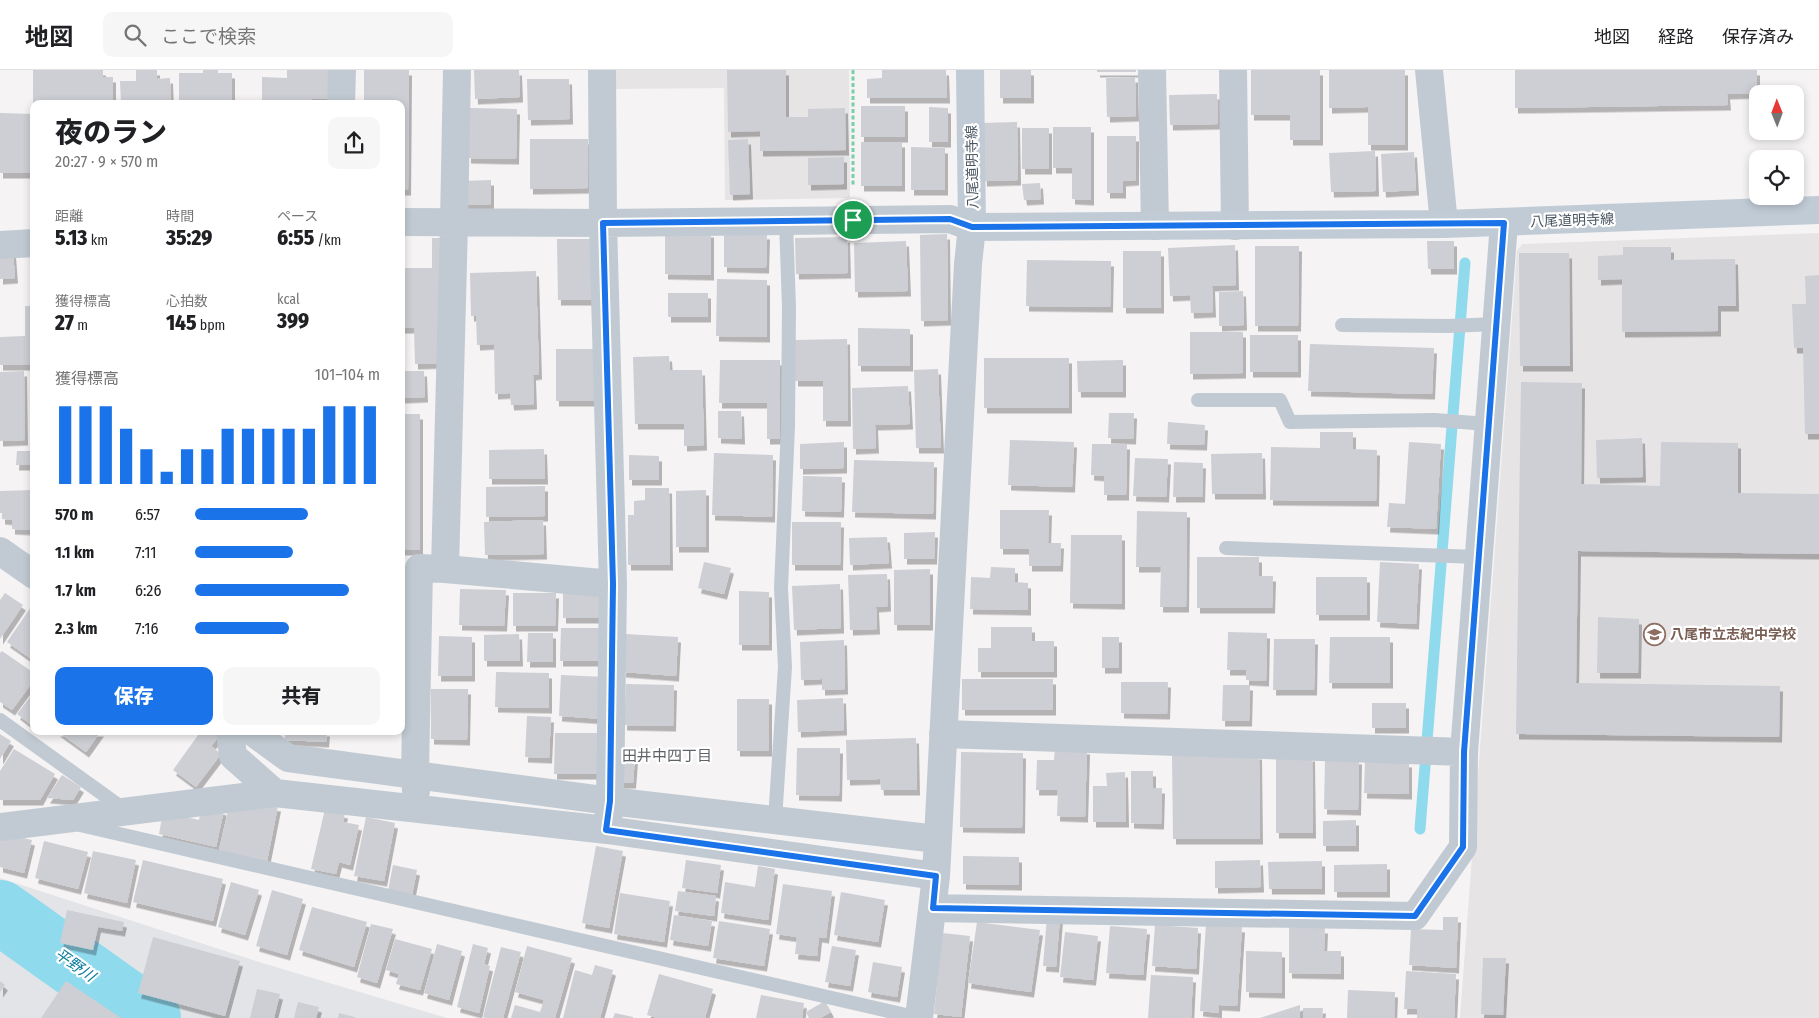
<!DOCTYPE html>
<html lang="ja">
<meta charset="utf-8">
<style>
:root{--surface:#fff;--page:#f6f6f6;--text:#202124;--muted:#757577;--line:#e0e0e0;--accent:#1a73e8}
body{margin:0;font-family:"Fira Sans Condensed","Noto Sans JP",sans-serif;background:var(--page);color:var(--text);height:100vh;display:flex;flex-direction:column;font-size:19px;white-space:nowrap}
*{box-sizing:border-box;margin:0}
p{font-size:16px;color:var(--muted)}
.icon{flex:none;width:28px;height:28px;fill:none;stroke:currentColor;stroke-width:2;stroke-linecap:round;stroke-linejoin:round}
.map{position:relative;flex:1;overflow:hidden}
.drawer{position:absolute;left:30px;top:30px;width:375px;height:635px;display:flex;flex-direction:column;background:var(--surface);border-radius:10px;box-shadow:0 2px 8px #0003}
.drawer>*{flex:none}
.needle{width:32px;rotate:359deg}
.buttons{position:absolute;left:1749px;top:15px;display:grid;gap:10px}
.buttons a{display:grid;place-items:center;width:55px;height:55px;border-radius:10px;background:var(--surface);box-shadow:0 2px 8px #0003;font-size:25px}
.pin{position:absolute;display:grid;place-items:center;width:42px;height:42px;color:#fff;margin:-21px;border:2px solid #fff;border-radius:50%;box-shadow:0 1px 5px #0007}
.round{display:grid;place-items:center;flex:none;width:52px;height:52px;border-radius:10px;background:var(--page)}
.head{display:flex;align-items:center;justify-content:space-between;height:85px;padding:0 25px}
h1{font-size:28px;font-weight:800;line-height:38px}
.figures{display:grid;grid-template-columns:repeat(3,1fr);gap:8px;height:85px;padding:5px 25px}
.figures div{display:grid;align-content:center}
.figures b{font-size:21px;font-weight:800}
.figures small{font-size:14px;font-weight:400}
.figures p{font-size:14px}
.chart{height:140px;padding:10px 25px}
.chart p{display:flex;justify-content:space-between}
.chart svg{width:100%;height:90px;margin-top:5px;stroke:var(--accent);stroke-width:6}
.primary-button{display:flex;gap:10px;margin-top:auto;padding:10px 25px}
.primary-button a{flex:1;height:58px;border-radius:10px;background:var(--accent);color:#fff;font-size:20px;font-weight:800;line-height:58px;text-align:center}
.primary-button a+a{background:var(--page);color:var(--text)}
ul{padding:0 25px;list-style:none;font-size:16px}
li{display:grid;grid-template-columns:80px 60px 1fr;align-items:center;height:38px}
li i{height:12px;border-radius:6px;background:var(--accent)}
header{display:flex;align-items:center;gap:30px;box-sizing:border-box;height:70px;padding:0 25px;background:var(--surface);border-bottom:1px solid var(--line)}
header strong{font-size:24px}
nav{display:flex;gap:28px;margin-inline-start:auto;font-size:18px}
.search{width:350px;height:45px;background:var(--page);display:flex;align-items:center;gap:12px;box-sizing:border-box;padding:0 18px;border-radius:10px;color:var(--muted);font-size:19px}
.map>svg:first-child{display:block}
.education{fill:#e6e4e5}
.airport{fill:#e2e4e7}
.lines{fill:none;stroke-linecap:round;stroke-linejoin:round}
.stream{stroke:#90daee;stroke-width:11}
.river{stroke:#90daee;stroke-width:64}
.building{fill:#cdcfd5;filter:url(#shadow)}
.path{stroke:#7ad0a6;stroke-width:3;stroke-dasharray:4 2.5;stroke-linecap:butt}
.service{stroke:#c1cad2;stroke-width:14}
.minor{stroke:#c1cad2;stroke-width:28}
.secondary{stroke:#c1cbd6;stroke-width:28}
.route-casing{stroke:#fff;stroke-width:10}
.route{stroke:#1a73e8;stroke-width:6}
.labels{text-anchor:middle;stroke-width:4.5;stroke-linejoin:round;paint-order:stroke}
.street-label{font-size:14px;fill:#4a5661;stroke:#fff}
.education-label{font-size:14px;font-weight:bold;fill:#785e54;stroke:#fff;text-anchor:start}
.neighbourhood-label{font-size:15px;fill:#5f6368;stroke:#fff}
.water-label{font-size:15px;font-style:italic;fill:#0c7c9b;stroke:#fff}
</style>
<header>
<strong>地図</strong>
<div class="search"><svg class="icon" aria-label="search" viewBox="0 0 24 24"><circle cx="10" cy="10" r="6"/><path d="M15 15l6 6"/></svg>ここで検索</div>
<nav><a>地図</a><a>経路</a><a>保存済み</a></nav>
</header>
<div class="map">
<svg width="1819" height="948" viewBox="0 0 1819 948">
<defs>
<filter id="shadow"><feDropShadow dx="3" dy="5.5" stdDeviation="0" flood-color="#0004"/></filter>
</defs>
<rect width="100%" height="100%" fill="#f5f3f3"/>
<path class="education" d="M 611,0 L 849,0 L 850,128 L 725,130 L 724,18 L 611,19 Z
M 1819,163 L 1819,948 L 1460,948 L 1517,181 L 1522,174 Z"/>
<path class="airport" d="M 0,808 L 259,892 L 447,948 L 0,948 Z"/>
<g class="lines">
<path class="stream" d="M 1420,759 L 1465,193"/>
<path class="river" d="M 0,842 L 149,948"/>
</g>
<path class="building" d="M 33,0 L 103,0 L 103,7 L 113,7 L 113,34 L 33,34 Z
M 136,0 L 157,0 L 157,9 L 170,8 L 171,34 L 121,34 L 120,11 L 136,11 Z
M 203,0 L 218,0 L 218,3 L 232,3 L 232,34 L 179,34 L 179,3 L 203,3 Z
M 287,0 L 334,0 L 334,29 L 312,29 L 312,34 L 262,34 L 262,7 L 287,8 Z
M 364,0 L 409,0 L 408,120 L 401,120 L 401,34 L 364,34 Z
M 474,0 L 519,0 L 520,27 L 475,29 Z
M 727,0 L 786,0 L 786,47 L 808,47 L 808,39 L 845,38 L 846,80 L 760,81 L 760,61 L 728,62 Z
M 882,0 L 946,0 L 947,28 L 867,28 L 867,9 L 882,8 Z
M 1000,0 L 1031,0 L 1031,28 L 1000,28 Z
M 1097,0 L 1136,0 L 1136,2 L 1097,2 Z
M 1251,0 L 1320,0 L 1320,70 L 1290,70 L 1290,45 L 1251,45 Z
M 1329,0 L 1405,0 L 1405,75 L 1368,75 L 1368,37 L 1329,38 Z
M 1515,0 L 1757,0 L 1757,23 L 1727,24 L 1728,35 L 1515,38 Z
M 1135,7 L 1136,46 L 1107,47 L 1106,8 Z
M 527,9 L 569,9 L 570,49 L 528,50 Z
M 1217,24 L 1218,54 L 1170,55 L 1169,25 Z
M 861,36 L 905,36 L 905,67 L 861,67 Z
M 929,37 L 948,38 L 948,72 L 929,72 Z
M 469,38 L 517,39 L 516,89 L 468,88 Z
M 0,43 L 34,44 L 34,146 L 30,146 L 30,103 L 0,103 Z
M 1017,52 L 1018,110 L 984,111 L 982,53 Z
M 1053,57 L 1091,57 L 1091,130 L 1072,129 L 1072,98 L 1053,98 Z
M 1022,58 L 1049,58 L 1049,99 L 1022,99 Z
M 1107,66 L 1136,66 L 1136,110 L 1123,111 L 1123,123 L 1107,123 Z
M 530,69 L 588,69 L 588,118 L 530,119 Z
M 748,69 L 750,124 L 730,125 L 728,70 Z
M 861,72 L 902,72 L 902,116 L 861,116 Z
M 911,77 L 945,78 L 945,120 L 911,120 Z
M 1375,81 L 1376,121 L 1331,122 L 1329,83 Z
M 1414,82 L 1416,120 L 1383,122 L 1381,84 Z
M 844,87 L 844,114 L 808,115 L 808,88 Z
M 491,110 L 491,134 L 464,135 L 464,111 Z
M 1040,113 L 1041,129 L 1024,130 L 1022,114 Z
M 711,162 L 711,205 L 665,204 L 665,163 Z
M 724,163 L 767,164 L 766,198 L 724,197 Z
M 947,164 L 948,250 L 921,251 L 920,165 Z
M 847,167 L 848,203 L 796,204 L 795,168 Z
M 432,168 L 442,168 L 444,293 L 415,294 L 414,258 L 401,258 L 401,198 L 432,198 Z
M 557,169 L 594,169 L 594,230 L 558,230 Z
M 906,171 L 908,221 L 855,222 L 854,173 Z
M 1427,171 L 1454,171 L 1454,199 L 1428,199 Z
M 1235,175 L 1236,215 L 1212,216 L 1213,242 L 1191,243 L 1190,225 L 1170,226 L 1168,178 Z
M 1255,176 L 1299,176 L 1298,256 L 1255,256 Z
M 1623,177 L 1671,177 L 1671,190 L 1735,189 L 1736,236 L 1718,236 L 1718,261 L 1622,262 L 1622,209 L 1598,210 L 1598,186 L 1623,185 Z
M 1123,181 L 1161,181 L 1161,238 L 1123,238 Z
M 13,182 L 15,208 L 0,209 L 0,183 Z
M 1519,183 L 1569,183 L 1570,296 L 1520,296 Z
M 1027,190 L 1111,191 L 1110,237 L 1026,236 Z
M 536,201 L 539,304 L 533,305 L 534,334 L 511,335 L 510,323 L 495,324 L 494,274 L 477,275 L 476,246 L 471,246 L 470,203 Z
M 1819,205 L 1819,364 L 1805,364 L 1803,278 L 1794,278 L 1792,234 L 1806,234 L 1805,206 Z
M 717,209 L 767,210 L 767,267 L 716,266 Z
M 1243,221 L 1244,255 L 1219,256 L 1219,222 Z
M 668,223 L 708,223 L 708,247 L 668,247 Z
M 25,236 L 34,236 L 34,295 L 0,295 L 0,267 L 25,266 Z
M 858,258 L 910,259 L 910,296 L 858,296 Z
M 1190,262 L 1243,262 L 1243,303 L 1190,304 Z
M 1250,265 L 1298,265 L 1298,302 L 1250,302 Z
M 847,269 L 848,351 L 823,351 L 823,311 L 795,311 L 795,270 Z
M 1310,274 L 1434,278 L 1432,324 L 1308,321 Z
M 556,279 L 594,279 L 595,331 L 556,331 Z
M 669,286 L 670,300 L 702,300 L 704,375 L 684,376 L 684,354 L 635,354 L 633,287 Z
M 984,288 L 1069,288 L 1069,338 L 984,338 Z
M 720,290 L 780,290 L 780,369 L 767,369 L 767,333 L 719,333 Z
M 1123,290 L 1123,322 L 1078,322 L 1077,291 Z
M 938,299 L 941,378 L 916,378 L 914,300 Z
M 24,301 L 25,370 L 0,371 L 0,302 Z
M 401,301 L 424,301 L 425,327 L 401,328 Z
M 1521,312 L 1582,313 L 1581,414 L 1660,416 L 1661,372 L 1738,373 L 1738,423 L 1819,424 L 1819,484 L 1578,481 L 1576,613 L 1780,616 L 1779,667 L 1516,664 Z
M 908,316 L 910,354 L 875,355 L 876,378 L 853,379 L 852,318 Z
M 718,341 L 741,341 L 742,369 L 718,368 Z
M 1109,343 L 1134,343 L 1133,369 L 1108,368 Z
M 401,344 L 420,344 L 420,480 L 401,480 Z
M 1168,352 L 1205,355 L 1204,375 L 1167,374 Z
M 1320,362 L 1353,362 L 1353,379 L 1377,380 L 1376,431 L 1270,430 L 1271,377 L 1320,378 Z
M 30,364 L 34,364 L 34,374 L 30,375 Z
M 1642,368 L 1643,407 L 1597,408 L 1596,370 Z
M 1010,370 L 1074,372 L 1072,417 L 1008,415 Z
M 844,372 L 844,398 L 800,399 L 800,374 Z
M 1409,372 L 1441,374 L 1436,459 L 1387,457 L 1389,433 L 1405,434 Z
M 1092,374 L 1127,374 L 1126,425 L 1104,425 L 1104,406 L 1091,405 Z
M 544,379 L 545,409 L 489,409 L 489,380 Z
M 17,381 L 34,381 L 34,395 L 16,395 Z
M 714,383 L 773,385 L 772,447 L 712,445 Z
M 1262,383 L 1263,424 L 1212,424 L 1211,384 Z
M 629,385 L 659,386 L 659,410 L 629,410 Z
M 1135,388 L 1168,389 L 1166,427 L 1133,426 Z
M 854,390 L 934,392 L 933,444 L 852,442 Z
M 1174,392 L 1203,393 L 1202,427 L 1173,427 Z
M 803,406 L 842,407 L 841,442 L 802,441 Z
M 545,416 L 545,446 L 486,447 L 486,417 Z
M 645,418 L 669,418 L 670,495 L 628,495 L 628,445 L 634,445 L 634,431 L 645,430 Z
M 34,420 L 33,460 L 12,459 L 12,450 L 2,449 L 2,443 L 0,443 L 0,421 Z
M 706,420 L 706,477 L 676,477 L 676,421 Z
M 1000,440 L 1049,440 L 1048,473 L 1061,473 L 1060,496 L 1029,496 L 1029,479 L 1000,479 Z
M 1137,441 L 1187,442 L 1186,537 L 1160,537 L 1161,497 L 1136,497 Z
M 543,450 L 544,484 L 485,485 L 484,452 Z
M 792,452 L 841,452 L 840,495 L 792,495 Z
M 935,462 L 934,489 L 904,489 L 904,463 Z
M 1071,465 L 1122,465 L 1122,534 L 1070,533 Z
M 887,467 L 889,493 L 850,495 L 849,468 Z
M 1197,487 L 1259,487 L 1259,506 L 1273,506 L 1272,538 L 1197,538 Z
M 704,492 L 731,498 L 724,524 L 698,518 Z
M 1380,492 L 1419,494 L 1416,554 L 1377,552 Z
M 991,497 L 1015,498 L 1015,512 L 1028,513 L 1028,540 L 970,539 L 971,507 L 990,508 Z
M 930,499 L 930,555 L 894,555 L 894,500 Z
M 887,504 L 888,536 L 876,537 L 877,559 L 850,560 L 848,505 Z
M 1316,507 L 1367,507 L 1367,545 L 1316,545 Z
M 401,510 L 407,510 L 407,544 L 401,544 Z
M 840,514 L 841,558 L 794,560 L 792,516 Z
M 460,519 L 506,520 L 504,556 L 459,555 Z
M 563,520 L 607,520 L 607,548 L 563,548 Z
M 739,521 L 769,522 L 769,575 L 739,575 Z
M 5,523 L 23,535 L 0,569 L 0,530 Z
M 513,523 L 556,523 L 555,556 L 513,556 Z
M 31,537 L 34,539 L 34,591 L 7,572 Z
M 1598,547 L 1639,549 L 1638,603 L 1597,603 Z
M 401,550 L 410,550 L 409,581 L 401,581 Z
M 991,557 L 1032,557 L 1032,571 L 1054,571 L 1054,602 L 978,602 L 978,578 L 991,578 Z
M 561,558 L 607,558 L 607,591 L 560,591 Z
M 1228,562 L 1267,563 L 1266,611 L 1246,610 L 1246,600 L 1227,600 Z
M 528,563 L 553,563 L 553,592 L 527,592 Z
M 519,564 L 520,591 L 484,591 L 484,565 Z
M 625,564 L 678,567 L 676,606 L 623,602 Z
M 439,566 L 472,567 L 472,606 L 438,606 Z
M 1102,567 L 1119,567 L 1119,598 L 1102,598 Z
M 1330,567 L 1390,567 L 1390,613 L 1329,613 Z
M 1274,569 L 1315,569 L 1314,620 L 1273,620 Z
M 844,570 L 845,619 L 822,620 L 822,609 L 801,610 L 800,572 Z
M 2,581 L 34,603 L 34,610 L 12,640 L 0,632 L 0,583 Z
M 401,585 L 407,585 L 407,628 L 401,628 Z
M 496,602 L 549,603 L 549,638 L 495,637 Z
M 561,605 L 605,607 L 603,649 L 559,646 Z
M 962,609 L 1053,609 L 1053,640 L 962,640 Z
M 1121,612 L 1168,612 L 1167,644 L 1121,643 Z
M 626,614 L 674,615 L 673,656 L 624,655 Z
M 1223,615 L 1250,615 L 1249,651 L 1222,651 Z
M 431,619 L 468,619 L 467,670 L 431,669 Z
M 34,622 L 34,657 L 17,644 Z
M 843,628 L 844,660 L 798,662 L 797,630 Z
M 737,629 L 769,629 L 769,681 L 737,681 Z
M 1372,633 L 1406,633 L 1406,658 L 1372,658 Z
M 527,646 L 551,647 L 549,688 L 525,687 Z
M 57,661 L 101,661 L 86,682 Z
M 201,661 L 217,661 L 221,664 L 211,676 L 221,684 L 196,717 L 173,700 Z
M 285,661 L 327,661 L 326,672 L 285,670 Z
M 555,663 L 602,663 L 601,704 L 554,704 Z
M 0,664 L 11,671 L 0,689 Z
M 916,668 L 917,720 L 881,720 L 880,709 L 847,710 L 846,670 Z
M 797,678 L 840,678 L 839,726 L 796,725 Z
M 1055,678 L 1087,679 L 1085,747 L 1057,746 L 1058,720 L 1036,720 L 1037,690 L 1054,690 Z
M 14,679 L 55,704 L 40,730 L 0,730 L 0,701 Z
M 961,682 L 1023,683 L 1022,758 L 960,757 Z
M 1172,684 L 1259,684 L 1260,769 L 1173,769 Z
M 620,686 L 635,687 L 633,713 L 618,713 Z
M 1276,686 L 1312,686 L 1313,763 L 1276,763 Z
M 1325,688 L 1359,689 L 1358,740 L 1324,739 Z
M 1365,691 L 1409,692 L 1409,724 L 1364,723 Z
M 1131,701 L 1153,701 L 1153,718 L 1162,718 L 1161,754 L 1131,753 Z
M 1125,702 L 1126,752 L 1093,752 L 1093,716 L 1107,716 L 1106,703 Z
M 62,705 L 81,717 L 73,730 L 47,728 Z
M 230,732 L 278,736 L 267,791 L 219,780 Z
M 202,735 L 224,740 L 216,777 L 159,764 L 163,742 L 199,750 Z
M 325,739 L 345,743 L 343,752 L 359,755 L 350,795 L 339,792 L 336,804 L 311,799 Z
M 366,747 L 395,753 L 384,811 L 354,806 Z
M 1356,750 L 1356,776 L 1323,776 L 1323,751 Z
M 0,763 L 32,770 L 24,803 L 0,797 Z
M 44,771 L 88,782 L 78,819 L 35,808 Z
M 596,776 L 623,781 L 609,858 L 582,853 Z
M 93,781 L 136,790 L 127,833 L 84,823 Z
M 963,786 L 1019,787 L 1019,815 L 963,814 Z
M 143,790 L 223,809 L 213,851 L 133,832 Z
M 686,790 L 721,795 L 717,823 L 682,818 Z
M 1260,790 L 1261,817 L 1215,818 L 1215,791 Z
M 1322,791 L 1322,819 L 1269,819 L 1268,792 Z
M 1387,794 L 1387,822 L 1334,822 L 1334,795 Z
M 393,795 L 417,800 L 412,825 L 388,821 Z
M 758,796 L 775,799 L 768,850 L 721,843 L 725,812 L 755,817 Z
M 231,812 L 259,820 L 245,865 L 218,857 Z
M 783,814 L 832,821 L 826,868 L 819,867 L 817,886 L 795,884 L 797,867 L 776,864 Z
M 272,820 L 303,829 L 287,885 L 256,876 Z
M 678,821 L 716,826 L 714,846 L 675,841 Z
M 841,822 L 885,830 L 878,872 L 834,865 Z
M 620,823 L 670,831 L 664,872 L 614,864 Z
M 312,837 L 367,852 L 354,897 L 299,880 Z
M 67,840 L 124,852 L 122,861 L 98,857 L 93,880 L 60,873 Z
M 674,845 L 712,851 L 708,876 L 670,870 Z
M 1047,846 L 1060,847 L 1056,897 L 1043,896 Z
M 1443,847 L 1458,847 L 1456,898 L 1409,895 L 1411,859 L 1443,860 Z
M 719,851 L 770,859 L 764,896 L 713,888 Z
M 977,852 L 1040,860 L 1031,922 L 968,913 Z
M 371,854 L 393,859 L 377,913 L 357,907 Z
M 1206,854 L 1242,857 L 1237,936 L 1219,935 L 1219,943 L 1200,941 Z
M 1155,855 L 1198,858 L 1196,899 L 1152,896 Z
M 1110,856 L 1147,859 L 1143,905 L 1106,903 Z
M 1289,858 L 1325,858 L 1324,881 L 1341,881 L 1341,904 L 1289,903 Z
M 1065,862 L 1098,866 L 1093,910 L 1060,907 Z
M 942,863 L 970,866 L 961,947 L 934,944 Z
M 153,867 L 240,891 L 225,946 L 138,923 Z
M 395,869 L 432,879 L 420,920 L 396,914 L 399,904 L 386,900 Z
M 437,874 L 462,881 L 449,930 L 424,923 Z
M 473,874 L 488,878 L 484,894 L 490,896 L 479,943 L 457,937 Z
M 527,876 L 572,888 L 555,948 L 511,948 L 515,935 L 540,942 L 544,930 L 515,922 Z
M 832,876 L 856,880 L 850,916 L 825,912 Z
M 501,877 L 521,882 L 503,948 L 486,948 L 483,947 Z
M 1246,881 L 1282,882 L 1282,923 L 1246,922 Z
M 1483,888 L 1506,888 L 1503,945 L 1481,944 Z
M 873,892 L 902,897 L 897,927 L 868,922 Z
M 595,895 L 613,900 L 600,948 L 563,948 L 575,900 L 592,905 Z
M 1406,901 L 1456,904 L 1454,948 L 1417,948 L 1417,939 L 1404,939 Z
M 659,904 L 713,919 L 705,948 L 658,948 L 647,945 Z
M 1151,905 L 1193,907 L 1191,948 L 1148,948 Z
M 0,911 L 5,915 L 0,922 Z
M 66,911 L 121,948 L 41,948 Z
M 257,919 L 280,924 L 274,948 L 250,948 Z
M 1348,920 L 1395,922 L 1394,948 L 1347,948 Z
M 761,925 L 804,933 L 802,948 L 756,948 Z
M 825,931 L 831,942 L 820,948 L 809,948 L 806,942 Z
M 298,932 L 319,937 L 316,948 L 294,948 Z
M 1300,935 L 1300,948 L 1260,948 Z
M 1303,938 L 1323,938 L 1322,948 L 1303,948 Z
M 339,943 L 355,947 L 355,948 L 338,948 Z
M 615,943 L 633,947 L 633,948 L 613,948 Z"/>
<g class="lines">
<path class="path" d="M 853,0 L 853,117"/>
<path class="service" d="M 1342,255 L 1448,256 L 1496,254
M 1198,330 L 1280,330 L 1290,352 L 1435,350 L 1488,354
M 1226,478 L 1477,487
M 0,650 L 125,740
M 775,750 L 785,597 L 781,518 L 788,356 L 789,238 L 786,151
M 80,755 L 919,948"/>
<path class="minor" d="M 457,0 L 454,153 L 445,499 L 613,514
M 602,0 L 603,153 L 613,514 L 610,731 L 607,760
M 1152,0 L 1155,156
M 1233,0 L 1235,156
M 1429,0 L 1444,154
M 341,34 L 342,0
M 401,152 L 603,153 L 950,149 L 972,157 L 968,194 L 936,806 L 919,948
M 0,175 L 34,173
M 0,481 L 34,505
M 230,661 L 233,686 L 275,723
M 251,661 L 288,688 L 610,731 L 937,769
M 943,664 L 1464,682
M 416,721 L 415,704 L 419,498 L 445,499
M 0,757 L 275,723 L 607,760 L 936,806
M 933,838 L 1415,846 L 1463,777 L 1464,682 L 1504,153"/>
<path class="secondary" d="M 970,0 L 972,157 L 1444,154 L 1819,140"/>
</g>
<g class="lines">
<defs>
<path id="route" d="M 950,149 L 972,157 L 1504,153 L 1464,682 L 1463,777 L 1415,846 L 933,838 L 936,806 L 606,760 L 610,731 L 613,514 L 603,153 Z"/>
</defs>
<use href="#route" class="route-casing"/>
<use href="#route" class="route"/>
</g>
<defs>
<symbol id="school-ring" viewBox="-11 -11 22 22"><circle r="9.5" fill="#fff" stroke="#8d6e63" stroke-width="1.5"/><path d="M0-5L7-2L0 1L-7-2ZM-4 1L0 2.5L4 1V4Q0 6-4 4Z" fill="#8d6e63"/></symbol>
</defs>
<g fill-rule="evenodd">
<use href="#school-ring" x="1642" y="552" width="25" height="25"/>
</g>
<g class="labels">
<g class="street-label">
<text transform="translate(972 97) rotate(-91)" y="5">八尾道明寺線</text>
<text transform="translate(1572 150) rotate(-2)" y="5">八尾道明寺線</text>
</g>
<g class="education-label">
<text x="1670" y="569">八尾市立志紀中学校</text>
</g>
<g class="neighbourhood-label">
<text x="667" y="691">田井中四丁目</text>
</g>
<g class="water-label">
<text transform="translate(75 895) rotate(35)" y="5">平野川</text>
</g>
</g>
</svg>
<div class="buttons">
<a><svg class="needle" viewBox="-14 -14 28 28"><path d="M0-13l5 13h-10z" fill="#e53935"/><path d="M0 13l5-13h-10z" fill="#757577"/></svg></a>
<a><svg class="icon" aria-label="locate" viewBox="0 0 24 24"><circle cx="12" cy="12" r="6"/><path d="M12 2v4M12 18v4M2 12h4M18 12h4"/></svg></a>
</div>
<div class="pin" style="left:853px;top:150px;background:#1e9e55"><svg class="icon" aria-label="arrive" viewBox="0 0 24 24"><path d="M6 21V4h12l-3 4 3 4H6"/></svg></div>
<section class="drawer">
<div class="head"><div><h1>夜のラン</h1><p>20:27 · 9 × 570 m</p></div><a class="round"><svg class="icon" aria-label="share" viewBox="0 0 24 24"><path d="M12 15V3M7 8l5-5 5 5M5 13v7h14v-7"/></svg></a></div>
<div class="figures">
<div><p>距離</p><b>5.13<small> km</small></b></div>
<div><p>時間</p><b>35:29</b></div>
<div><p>ペース</p><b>6:55<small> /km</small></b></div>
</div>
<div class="figures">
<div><p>獲得標高</p><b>27<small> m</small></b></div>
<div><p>心拍数</p><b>145<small> bpm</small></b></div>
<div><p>kcal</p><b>399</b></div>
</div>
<div class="chart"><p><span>獲得標高</span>101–104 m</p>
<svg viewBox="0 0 160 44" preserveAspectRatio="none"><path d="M5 44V6M15 44V6M25 44V6M35 44V17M45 44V27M55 44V38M65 44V27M75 44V27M85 44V17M95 44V17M105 44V17M115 44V17M125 44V17M135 44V6M145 44V6M155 44V6"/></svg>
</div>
<ul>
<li><b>570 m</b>6:57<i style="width:61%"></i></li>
<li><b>1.1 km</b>7:11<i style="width:53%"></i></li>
<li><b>1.7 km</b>6:26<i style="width:83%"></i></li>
<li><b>2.3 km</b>7:16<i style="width:51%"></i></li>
</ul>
<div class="primary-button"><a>保存</a><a>共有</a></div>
</section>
</div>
